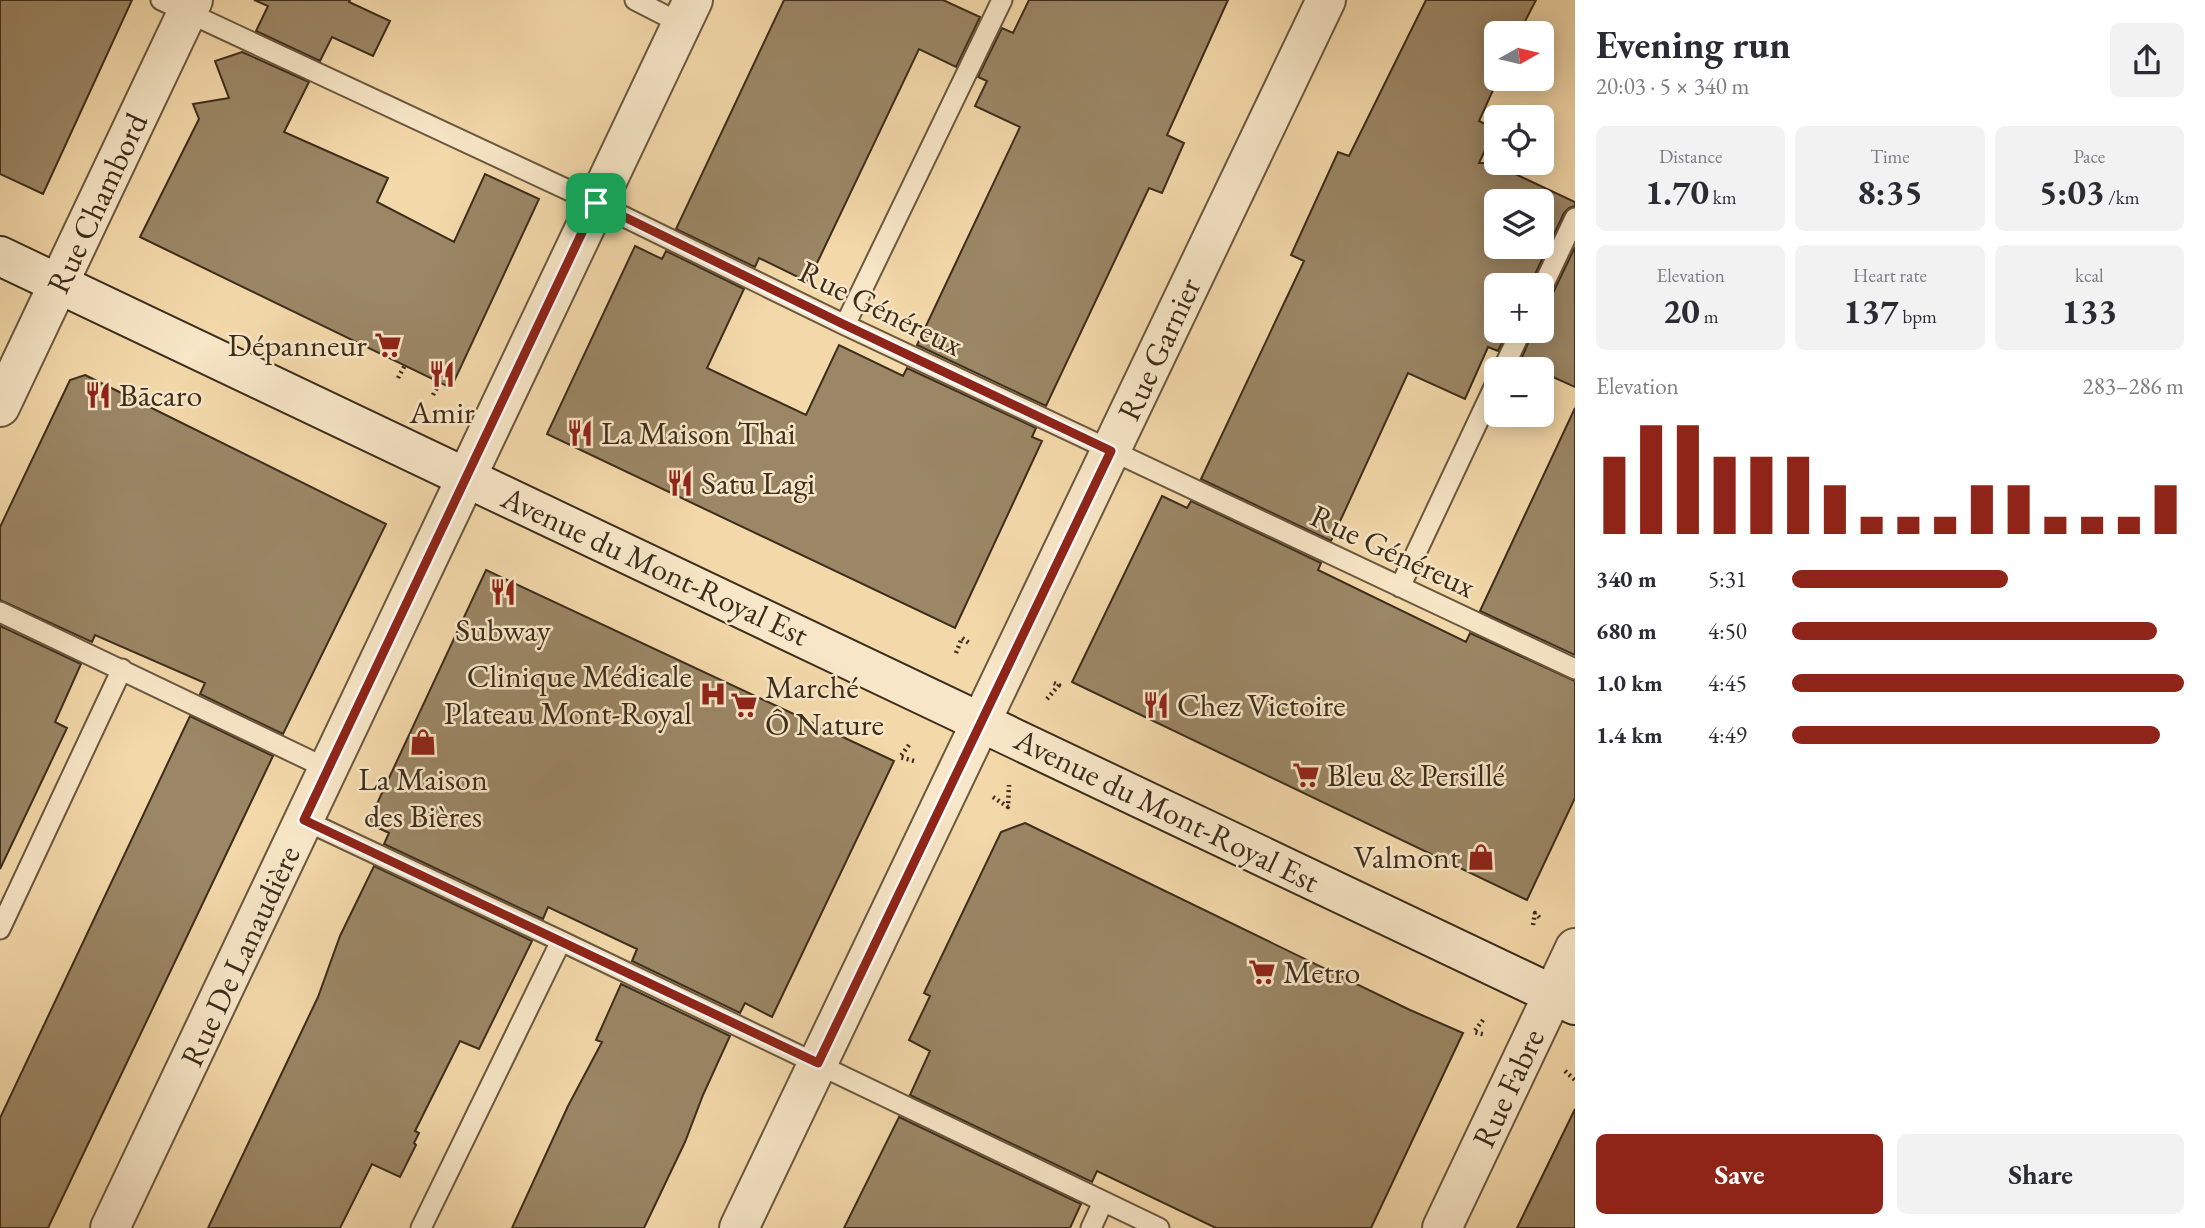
<!DOCTYPE html>
<meta charset="utf-8">
<style>
:root{--surface:#fff;--page:#f2f2f3;--text:#2b2b33;--muted:#7c7c81;--accent:#8f2418}
body{margin:0;font-family:"EB Garamond",serif;background:var(--page);color:var(--text);height:100vh;display:flex;flex-direction:column;font-size:26px;white-space:nowrap}
*{box-sizing:border-box;margin:0}
p{font-size:23px;color:var(--muted)}
.icon{flex:none;width:38px;height:38px;fill:none;stroke:currentColor;stroke-width:2;stroke-linecap:round;stroke-linejoin:round}
.map{position:relative;flex:1;overflow:hidden}
.sheet{display:flex;flex-direction:column;background:var(--surface);width:630px}
.sheet>*{flex:none}
.needle{width:46px;rotate:82deg}
.buttons{position:absolute;left:1484px;top:21px;display:grid;gap:14px}
.buttons a{display:grid;place-items:center;width:70px;height:70px;border-radius:10px;background:var(--surface);box-shadow:0 4px 18px #0003;font-size:35px}
.pin{position:absolute;display:grid;place-items:center;width:60px;height:60px;color:#fff;margin:-30px;border-radius:14px;box-shadow:0 4px 10px #0006}
.round{display:grid;place-items:center;flex:none;width:74px;height:74px;border-radius:10px;background:var(--page)}
.overview{display:flex;align-items:center;justify-content:space-between;height:119px;padding:0 21px}
h1{font-size:38px;font-weight:700;line-height:52px}
.figures{display:grid;grid-template-columns:repeat(3,1fr);gap:10px;height:119px;padding:7px 21px}
.figures div{display:grid;align-content:center;border-radius:10px;background:var(--page);text-align:center}
.figures b{font-size:35px;font-weight:700}
.figures small{font-size:19px;font-weight:400}
.figures p{font-size:19px}
.chart{height:196px;padding:14px 21px}
.chart p{display:flex;justify-content:space-between}
.chart svg{width:100%;height:126px;margin-top:7px;stroke:var(--accent);stroke-width:6}
.action{display:flex;gap:14px;margin-top:auto;padding:14px 21px}
.action a{flex:1;height:80px;border-radius:10px;background:var(--accent);color:#fff;font-size:28px;font-weight:700;line-height:80px;text-align:center}
.action a+a{background:var(--page);color:var(--text)}
ul{padding:0 21px;list-style:none;font-size:23px}
li{display:grid;grid-template-columns:112px 84px 1fr;align-items:center;height:52px}
li i{height:18px;border-radius:9px;background:var(--accent)}
main{display:flex;flex:1;min-height:0}
.map>svg:first-child{display:block}
.building{fill:#9b8665;stroke:#3c2d1c;stroke-width:2;fill-rule:evenodd}
.lines{fill:none;stroke-linecap:round;stroke-linejoin:round}
.service-casing{stroke:#6a583f;stroke-width:23}
.minor-casing{stroke:#6a583f;stroke-width:42}
.secondary-casing{stroke:#3c2d1c;stroke-width:42}
.path{stroke:#3c2d1c;stroke-width:4.5;stroke-dasharray:2 3.5;stroke-linecap:butt}
.service{stroke:#f7e6c7;stroke-width:19}
.minor{stroke:#f7e6c7;stroke-width:38}
.secondary{stroke:#f7e6c7;stroke-width:38}
.route-casing{stroke:#fff;stroke-width:14}
.route{stroke:#8f2418;stroke-width:9}
.labels{text-anchor:middle;stroke-width:5;stroke-linejoin:round;paint-order:stroke}
.street-label{font-size:32px;fill:#3c2d1c;stroke:#f7e6c7}
.poi-label{font-size:32px;fill:#3c2d1c;stroke:#f7e6c7;text-anchor:start}
</style>
<main>
<div class="map">
<svg width="1575" height="1228" viewBox="0 0 1575 1228">
<rect width="100%" height="100%" fill="#f3d8a9"/>
<filter id="stains"><feTurbulence type="fractalNoise" baseFrequency=".00286" numOctaves="4"/><feColorMatrix values="0 0 0 0 .2 0 0 0 0 .09 0 0 0 0 .02 0 0 0 .5 -.17"/></filter>
<radialGradient id="worn" r=".72"><stop offset=".6" stop-color="#630" stop-opacity="0"/><stop offset="1" stop-color="#630" stop-opacity=".3"/></radialGradient>
<path class="building" d="M 0,0 L 132,0 L 43,194 L 0,174 Z
M 254,0 L 350,0 L 349,2 L 390,21 L 373,56 L 332,37 L 320,61 L 256,31 L 268,6 Z
M 784,0 L 943,0 L 980,17 L 956,67 L 919,49 L 808,282 L 759,258 L 755,267 L 676,229 Z
M 1029,0 L 1228,0 L 1167,135 L 1184,143 L 1162,193 L 1149,188 L 1046,406 L 917,345 L 1020,127 L 975,106 L 987,81 L 978,77 L 1002,28 L 1013,33 Z
M 1426,0 L 1536,0 L 1519,33 L 1496,33 L 1496,79 L 1498,79 L 1479,121 L 1495,129 L 1479,163 L 1517,163 L 1513,173 L 1575,202 L 1575,206 L 1569,208 L 1564,213 L 1530,285 L 1496,285 L 1496,331 L 1508,331 L 1498,351 L 1488,347 L 1465,399 L 1408,373 L 1331,541 L 1201,479 L 1304,261 L 1291,255 L 1338,152 L 1349,156 ZM 1496,201 L 1542,201 L 1542,247 L 1496,247 Z
M 242,52 L 309,82 L 284,132 L 388,178 L 377,202 L 454,242 L 485,174 L 539,199 L 451,388 L 140,237 L 199,119 L 193,104 L 229,98 L 215,61 Z
M 635,246 L 662,259 L 666,251 L 744,289 L 707,368 L 806,415 L 839,345 L 903,376 L 907,368 L 1036,428 L 1032,437 L 1042,441 L 955,628 L 547,434 Z
M 1575,247 L 1575,387 L 1542,372 L 1542,369 L 1536,369 L 1520,362 L 1533,331 L 1542,331 L 1542,300 L 1548,298 L 1553,293 Z
M 85,375 L 386,524 L 283,734 L 200,694 L 205,683 L 95,635 L 92,642 L 0,600 L 0,527 L 70,380 Z
M 1575,408 L 1575,655 L 1480,611 Z
M 1162,496 L 1187,508 L 1191,501 L 1321,563 L 1318,570 L 1466,642 L 1470,633 L 1575,681 L 1575,798 L 1527,900 L 1072,682 Z
M 486,570 L 894,761 L 772,1017 L 745,1003 L 740,1013 L 632,961 L 637,949 L 548,907 L 543,919 L 384,844 L 389,833 L 368,823 Z
M 0,626 L 81,664 L 55,722 L 67,728 L 0,869 Z
M 190,716 L 273,756 L 48,1228 L 0,1228 L 0,1118 Z
M 1025,823 L 1410,1010 L 1463,1033 L 1371,1228 L 1216,1228 L 1097,1171 L 1092,1182 L 910,1095 L 930,1051 L 909,1040 L 930,996 L 924,993 L 1001,832 Z
M 374,866 L 532,941 L 479,1049 L 460,1041 L 415,1131 L 419,1133 L 414,1143 L 416,1145 L 400,1177 L 372,1164 L 340,1228 L 208,1228 L 318,997 L 340,936 Z
M 621,984 L 730,1036 L 703,1095 L 685,1142 L 644,1228 L 512,1228 L 568,1106 L 602,1042 L 596,1040 Z
M 1575,1109 L 1575,1228 L 1517,1228 Z
M 899,1117 L 1081,1204 L 1070,1228 L 844,1228 Z"/>
<g class="lines">
<defs>
<path id="service" d="M 161,0 L 596,203 L 845,325 L 1575,669
M 635,0 L 682,24
M 1542,288 L 1575,218
M 845,325 L 1002,0
M 1503,369 L 1521,331
M 1400,587 L 1496,383
M 0,612 L 328,769
M 304,820 L 561,941 L 1159,1228
M 0,929 L 122,669
M 421,1228 L 561,941
M 1091,1228 L 1103,1202"/>
<path id="minor" d="M 0,407 L 193,0
M 110,1228 L 693,0
M 739,1228 L 1326,0
M 1442,1228 L 1575,948"/>
<path id="secondary" d="M 0,256 L 1575,1005"/>
</defs>
<use href="#service" class="service-casing"/>
<use href="#minor" class="minor-casing"/>
<use href="#secondary" class="secondary-casing"/>
<path class="path" d="M 398,378 L 405,365
M 433,395 L 440,382
M 956,653 L 962,638 L 969,643
M 1047,699 L 1059,685 L 1051,682
M 909,745 L 900,757 L 914,761
M 993,797 L 1008,807 L 1009,785
M 1533,925 L 1535,913 L 1541,919
M 1483,1020 L 1474,1032 L 1486,1035
M 1565,1071 L 1575,1080"/>
<use href="#service" class="service"/>
<use href="#minor" class="minor"/>
<use href="#secondary" class="secondary"/>
</g>
<g class="lines">
<defs>
<path id="route" d="M 596,203 L 845,325 L 1111,451 L 818,1063 L 304,820 Z"/>
</defs>
<use href="#route" class="route-casing"/>
<use href="#route" class="route"/>
</g>
<defs>
<symbol id="supermarket-bare" viewBox="-9 -9 18 18"><path d="M-6-5.5h2.5l.6 2H6L4.5 2H-2.5L-4.4-4H-6ZM-1.5 3.2a1.3 1.3 0 1 0 .1 0ZM3 3.2a1.3 1.3 0 1 0 .1 0Z" fill="#8f2418" stroke="#f7e6c7" stroke-width="2.5" paint-order="stroke"/></symbol>
<symbol id="restaurant-bare" viewBox="-9 -9 18 18"><path d="M-5-6h1v4h1v-4h1v4h1v-4h1v5L-1.5 .5V6h-2V.5L-5-1ZM5-6V6H3V1.5H1.5Q1.5-4 5-6Z" fill="#8f2418" stroke="#f7e6c7" stroke-width="2.5" paint-order="stroke"/></symbol>
<symbol id="hospital-bare" viewBox="-9 -9 18 18"><path d="M-5-5h3v3.5h4V-5h3V5h-3V1.5h-4V5h-3Z" fill="#8f2418" stroke="#f7e6c7" stroke-width="2.5" paint-order="stroke"/></symbol>
<symbol id="shop-bare" viewBox="-9 -9 18 18"><path d="M-5-2.5h2.3a2.7 3.5 0 0 1 5.4 0H5L5.5 6h-11ZM-1.5-2.5h3a1.5 2.3 0 0 0-3 0Z" fill="#8f2418" stroke="#f7e6c7" stroke-width="2.5" paint-order="stroke"/></symbol>
</defs>
<g fill-rule="evenodd">
<use href="#supermarket-bare" x="369" y="326" width="38" height="38"/>
<use href="#restaurant-bare" x="423" y="355" width="38" height="38"/>
<use href="#restaurant-bare" x="79" y="376" width="38" height="38"/>
<use href="#restaurant-bare" x="561" y="414" width="38" height="38"/>
<use href="#restaurant-bare" x="661" y="464" width="38" height="38"/>
<use href="#restaurant-bare" x="484" y="573" width="38" height="38"/>
<use href="#hospital-bare" x="694" y="675" width="38" height="38"/>
<use href="#supermarket-bare" x="725" y="686" width="38" height="38"/>
<use href="#restaurant-bare" x="1137" y="686" width="38" height="38"/>
<use href="#shop-bare" x="404" y="723" width="38" height="38"/>
<use href="#supermarket-bare" x="1287" y="756" width="38" height="38"/>
<use href="#shop-bare" x="1462" y="838" width="38" height="38"/>
<use href="#supermarket-bare" x="1243" y="953" width="38" height="38"/>
</g>
<g class="labels">
<g class="street-label">
<text transform="translate(97 203) rotate(-65)" y="11">Rue Chambord</text>
<text transform="translate(881 308) rotate(26)" y="11">Rue Généreux</text>
<text transform="translate(1159 349) rotate(-65)" y="11">Rue Garnier</text>
<text transform="translate(1393 551) rotate(25)" y="11">Rue Généreux</text>
<text transform="translate(655 566) rotate(25)" y="11">Avenue du Mont-Royal Est</text>
<text transform="translate(1167 810) rotate(26)" y="11">Avenue du Mont-Royal Est</text>
<text transform="translate(240 956) rotate(-65)" y="11">Rue De Lanaudière</text>
<text transform="translate(1508 1088) rotate(-65)" y="11">Rue Fabre</text>
</g>
<g class="poi-label">
<text x="367" y="356" text-anchor="end">Dépanneur</text>
<text x="119" y="406">Bācaro</text>
<text x="442" y="423" text-anchor="middle">Amir</text>
<text x="601" y="444">La Maison Thai</text>
<text x="701" y="494">Satu Lagi</text>
<text x="503" y="641" text-anchor="middle">Subway</text>
<text x="692" y="687" text-anchor="end">Clinique Médicale<tspan x="692" dy="37">Plateau Mont-Royal</tspan></text>
<text x="765" y="698">Marché<tspan x="765" dy="37">Ô Nature</tspan></text>
<text x="1177" y="716">Chez Victoire</text>
<text x="1327" y="786">Bleu &amp; Persillé</text>
<text x="423" y="790" text-anchor="middle">La Maison<tspan x="423" dy="37">des Bières</tspan></text>
<text x="1460" y="868" text-anchor="end">Valmont</text>
<text x="1283" y="983">Metro</text>
</g>
</g>
<rect width="100%" height="100%" filter="url(#stains)"/>
<rect width="100%" height="100%" fill="url(#worn)"/>
</svg>
<div class="buttons">
<a><svg class="needle" viewBox="-14 -14 28 28"><path d="M0-13l5 13h-10z" fill="#e53935"/><path d="M0 13l5-13h-10z" fill="#7c7c81"/></svg></a>
<a><svg class="icon" aria-label="locate" viewBox="0 0 24 24"><circle cx="12" cy="12" r="6"/><path d="M12 2v4M12 18v4M2 12h4M18 12h4"/></svg></a>
<a><svg class="icon" aria-label="layers" viewBox="0 0 24 24"><path d="M12 4l9 5-9 5-9-5zM3 14l9 5 9-5"/></svg></a>
<a>+</a>
<a>−</a>
</div>
<div class="pin" style="left:596px;top:203px;background:#1e9e55"><svg class="icon" aria-label="arrive" viewBox="0 0 24 24"><path d="M6 21V4h12l-3 4 3 4H6"/></svg></div>
</div>
<section class="sheet">
<div class="overview"><div><h1>Evening run</h1><p>20:03 · 5 × 340 m</p></div><a class="round"><svg class="icon" aria-label="share" viewBox="0 0 24 24"><path d="M12 15V3M7 8l5-5 5 5M5 13v7h14v-7"/></svg></a></div>
<div class="figures">
<div><p>Distance</p><b>1.70<small> km</small></b></div>
<div><p>Time</p><b>8:35</b></div>
<div><p>Pace</p><b>5:03<small> /km</small></b></div>
</div>
<div class="figures">
<div><p>Elevation</p><b>20<small> m</small></b></div>
<div><p>Heart rate</p><b>137<small> bpm</small></b></div>
<div><p>kcal</p><b>133</b></div>
</div>
<div class="chart"><p><span>Elevation</span>283–286 m</p>
<svg viewBox="0 0 160 44" preserveAspectRatio="none"><path d="M5 44V17M15 44V6M25 44V6M35 44V17M45 44V17M55 44V17M65 44V27M75 44V38M85 44V38M95 44V38M105 44V27M115 44V27M125 44V38M135 44V38M145 44V38M155 44V27"/></svg>
</div>
<ul>
<li><b>340 m</b>5:31<i style="width:55%"></i></li>
<li><b>680 m</b>4:50<i style="width:93%"></i></li>
<li><b>1.0 km</b>4:45<i style="width:100%"></i></li>
<li><b>1.4 km</b>4:49<i style="width:94%"></i></li>
</ul>
<div class="action"><a>Save</a><a>Share</a></div>
</section>
</main>
